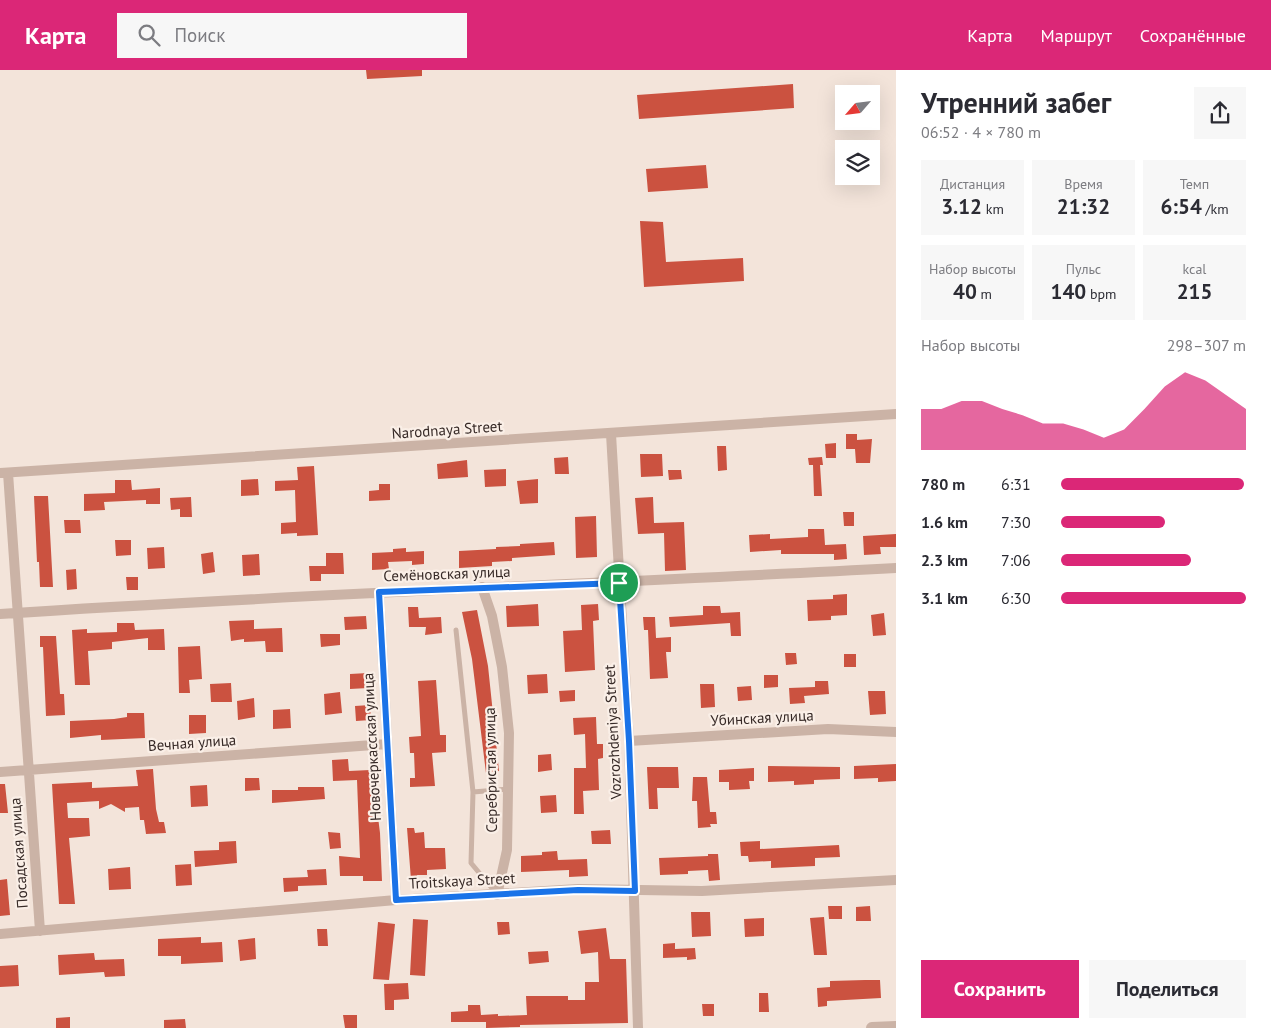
<!DOCTYPE html>
<html lang="ru">
<meta charset="utf-8">
<style>
:root{--surface:#fff;--page:#f7f7f7;--text:#2b2b33;--muted:#7c7c81;--accent:#db2777}
body{margin:0;font-family:"PT Sans",sans-serif;background:var(--page);color:var(--text);height:100vh;display:flex;flex-direction:column;font-size:19px;white-space:nowrap}
*{box-sizing:border-box;margin:0}
p{font-size:16px;color:var(--muted)}
.icon{flex:none;width:28px;height:28px;fill:none;stroke:currentColor;stroke-width:2;stroke-linecap:round;stroke-linejoin:round}
.map{position:relative;flex:1;overflow:hidden}
.sheet{display:flex;flex-direction:column;background:var(--surface);width:375px}
.sheet>*{flex:none}
.needle{width:32px;rotate:242deg}
.controls{position:absolute;left:835px;top:15px;display:grid;gap:10px}
.controls a{display:grid;place-items:center;width:45px;height:45px;border-radius:0px;background:var(--surface);box-shadow:0 5px 20px #0002;font-size:25px}
.pin{position:absolute;display:grid;place-items:center;width:42px;height:42px;color:#fff;margin:-21px;border:2px solid #fff;border-radius:50%;box-shadow:0 1px 5px #0007}
.round{display:grid;place-items:center;flex:none;width:52px;height:52px;border-radius:0px;background:var(--page)}
.headline{display:flex;align-items:center;justify-content:space-between;height:85px;padding:0 25px}
h1{font-size:28px;font-weight:800;line-height:38px}
.stats{display:grid;grid-template-columns:repeat(3,1fr);gap:8px;height:85px;padding:5px 25px}
.stats div{display:grid;align-content:center;border-radius:0px;background:var(--page);text-align:center}
.stats b{font-size:21px;font-weight:800}
.stats small{font-size:14px;font-weight:400}
.stats p{font-size:14px}
.chart{height:140px;padding:10px 25px}
.chart p{display:flex;justify-content:space-between}
.chart svg{width:100%;height:90px;margin-top:5px;fill:var(--accent);opacity:.7}
.primary-button{display:flex;gap:10px;margin-top:auto;padding:10px 25px}
.primary-button a{flex:1;height:58px;border-radius:0px;background:var(--accent);color:#fff;font-size:20px;font-weight:800;line-height:58px;text-align:center}
.primary-button a+a{background:var(--page);color:var(--text)}
ul{padding:0 25px;list-style:none;font-size:16px}
li{display:grid;grid-template-columns:80px 60px 1fr;align-items:center;height:38px}
li i{height:12px;border-radius:6px;background:var(--accent)}
header{display:flex;align-items:center;gap:30px;box-sizing:border-box;height:70px;padding:0 25px;background:var(--accent);color:#fff}
header strong{font-size:24px}
nav{display:flex;gap:28px;margin-inline-start:auto;font-size:18px}
.search{width:350px;height:45px;background:var(--page);display:flex;align-items:center;gap:12px;box-sizing:border-box;padding:0 18px;border-radius:0px;color:var(--muted);font-size:19px}
main{display:flex;flex:1;min-height:0}
.map>svg:first-child{display:block}
.building{fill:#cb5240}
.lines{fill:none;stroke-linecap:round;stroke-linejoin:round}
.service{stroke:#cbb3a6;stroke-width:5}
.minor{stroke:#cbb3a6;stroke-width:10}
.tertiary{stroke:#cbb3a6;stroke-width:12}
.route-casing{stroke:#fff;stroke-width:10}
.route{stroke:#1a73e8;stroke-width:6}
.labels{text-anchor:middle;stroke-width:4.5;stroke-linejoin:round;paint-order:stroke}
.street-label{font-size:15px;fill:#372a27;stroke:#faefe7}
</style>
<header>
<strong>Карта</strong>
<div class="search"><svg class="icon" aria-label="search" viewBox="0 0 24 24"><circle cx="10" cy="10" r="6"/><path d="M15 15l6 6"/></svg>Поиск</div>
<nav><a>Карта</a><a>Маршрут</a><a>Сохранённые</a></nav>
</header>
<main>
<div class="map">
<svg width="896" height="958" viewBox="0 0 896 958">
<rect width="100%" height="100%" fill="#f3e4da"/>
<path class="building" d="M 366,0 L 422,0 L 422,6 L 367,9 Z
M 793,14 L 794,38 L 639,49 L 637,25 Z
M 706,95 L 708,118 L 648,122 L 646,99 Z
M 640,151 L 663,152 L 666,192 L 743,188 L 744,211 L 644,217 Z
M 846,364 L 857,364 L 857,370 L 872,369 L 870,393 L 856,393 L 855,379 L 846,379 Z
M 836,373 L 836,388 L 826,388 L 825,374 Z
M 717,376 L 726,376 L 727,400 L 718,401 Z
M 640,384 L 662,384 L 663,406 L 641,407 Z
M 568,387 L 569,404 L 555,404 L 554,388 Z
M 822,387 L 823,395 L 820,395 L 822,426 L 814,426 L 813,395 L 809,395 L 808,388 Z
M 467,390 L 468,407 L 438,409 L 437,394 Z
M 314,396 L 318,465 L 297,466 L 297,463 L 281,464 L 281,453 L 296,452 L 295,420 L 275,421 L 275,411 L 298,410 L 297,397 Z
M 506,399 L 506,416 L 485,417 L 484,400 Z
M 668,400 L 681,400 L 682,409 L 669,410 Z
M 258,409 L 259,425 L 241,426 L 241,410 Z
M 538,409 L 538,433 L 520,434 L 517,411 Z
M 115,410 L 131,410 L 132,420 L 160,418 L 160,434 L 146,434 L 146,430 L 104,432 L 105,440 L 84,441 L 84,424 L 115,423 Z
M 379,414 L 390,414 L 390,430 L 369,431 L 369,421 L 379,420 Z
M 34,426 L 48,426 L 53,517 L 40,517 L 39,492 L 37,492 Z
M 191,427 L 192,447 L 180,447 L 180,439 L 171,440 L 170,428 Z
M 653,427 L 654,453 L 684,452 L 686,500 L 665,501 L 664,463 L 638,464 L 635,428 Z
M 843,442 L 854,442 L 854,456 L 844,456 Z
M 596,446 L 597,487 L 576,488 L 575,447 Z
M 64,450 L 80,450 L 81,463 L 65,463 Z
M 808,459 L 824,459 L 825,475 L 846,474 L 847,489 L 834,490 L 834,484 L 781,484 L 781,480 L 750,482 L 749,465 L 770,464 L 770,469 L 808,467 Z
M 896,464 L 896,477 L 880,477 L 881,484 L 864,485 L 863,466 Z
M 115,470 L 131,470 L 131,485 L 116,486 Z
M 554,472 L 555,485 L 512,488 L 512,491 L 492,492 L 492,496 L 459,498 L 459,481 L 496,479 L 496,477 L 520,476 L 520,474 Z
M 164,477 L 165,498 L 148,499 L 147,478 Z
M 406,478 L 406,482 L 424,481 L 424,494 L 412,495 L 412,491 L 388,492 L 389,499 L 372,500 L 372,483 L 393,482 L 393,479 Z
M 213,482 L 215,502 L 203,504 L 201,484 Z
M 326,483 L 343,483 L 344,504 L 321,504 L 321,511 L 310,511 L 309,496 L 326,496 Z
M 259,484 L 260,505 L 243,506 L 242,485 Z
M 76,499 L 77,519 L 67,520 L 66,500 Z
M 126,507 L 138,507 L 138,520 L 127,520 Z
M 847,524 L 847,545 L 831,546 L 831,550 L 808,551 L 807,530 L 833,529 L 833,525 Z
M 538,534 L 539,556 L 507,557 L 506,536 Z
M 598,534 L 599,550 L 593,551 L 595,600 L 565,602 L 563,561 L 582,560 L 581,535 Z
M 703,536 L 720,536 L 721,543 L 740,542 L 741,566 L 731,566 L 730,553 L 670,557 L 669,547 L 703,545 Z
M 408,537 L 418,537 L 419,548 L 441,547 L 442,563 L 425,565 L 426,557 L 409,557 Z
M 477,540 L 488,596 L 499,701 L 486,703 L 472,589 L 462,542 Z
M 884,543 L 886,565 L 873,566 L 871,545 Z
M 366,546 L 367,559 L 345,560 L 344,547 Z
M 643,547 L 655,547 L 656,568 L 671,567 L 671,582 L 666,582 L 668,608 L 650,609 L 648,560 L 644,560 Z
M 254,550 L 254,559 L 282,558 L 283,582 L 266,582 L 265,571 L 244,572 L 244,569 L 231,571 L 229,551 Z
M 117,553 L 134,553 L 135,560 L 164,559 L 165,580 L 148,580 L 148,568 L 112,572 L 112,579 L 88,581 L 90,615 L 75,615 L 72,560 L 87,559 L 87,563 L 117,562 Z
M 320,564 L 340,564 L 340,575 L 321,577 Z
M 40,566 L 56,566 L 60,624 L 64,624 L 65,645 L 46,646 L 43,577 L 40,577 Z
M 200,576 L 202,609 L 189,610 L 190,623 L 179,623 L 178,577 Z
M 785,583 L 796,583 L 797,594 L 786,595 Z
M 844,584 L 856,584 L 856,597 L 844,597 Z
M 368,603 L 368,618 L 350,619 L 350,604 Z
M 547,604 L 548,623 L 528,624 L 527,605 Z
M 764,605 L 778,605 L 778,617 L 764,618 Z
M 436,610 L 440,665 L 446,665 L 446,682 L 432,683 L 435,716 L 410,717 L 410,708 L 415,708 L 414,683 L 410,683 L 409,667 L 421,666 L 418,611 Z
M 815,611 L 828,611 L 829,624 L 804,626 L 805,633 L 790,634 L 789,618 L 815,617 Z
M 231,613 L 232,632 L 211,632 L 210,614 Z
M 700,614 L 714,614 L 715,637 L 701,638 Z
M 751,616 L 752,630 L 738,631 L 737,617 Z
M 575,620 L 575,631 L 560,632 L 559,621 Z
M 868,621 L 885,621 L 886,644 L 870,645 Z
M 340,622 L 342,643 L 325,645 L 324,624 Z
M 254,628 L 255,647 L 238,650 L 237,631 Z
M 370,635 L 371,650 L 356,651 L 355,636 Z
M 290,639 L 291,658 L 273,659 L 273,640 Z
M 127,643 L 144,643 L 145,668 L 101,670 L 101,665 L 70,668 L 70,651 L 114,649 L 127,647 Z
M 189,645 L 206,645 L 206,663 L 189,664 Z
M 596,647 L 597,674 L 603,674 L 603,688 L 598,689 L 599,720 L 583,721 L 584,744 L 574,744 L 574,698 L 586,698 L 585,664 L 574,665 L 573,648 Z
M 551,684 L 552,700 L 538,702 L 538,685 Z
M 348,689 L 349,701 L 370,700 L 373,739 L 377,739 L 380,763 L 382,811 L 363,811 L 363,806 L 340,806 L 339,786 L 360,788 L 357,710 L 333,711 L 332,690 Z
M 896,694 L 896,711 L 878,712 L 878,708 L 854,709 L 854,696 Z
M 768,696 L 840,697 L 840,709 L 814,710 L 814,714 L 794,715 L 794,711 L 768,712 Z
M 647,697 L 678,697 L 679,718 L 657,718 L 658,739 L 649,739 Z
M 754,698 L 754,711 L 749,711 L 750,719 L 729,720 L 729,712 L 719,712 L 719,700 Z
M 153,699 L 156,739 L 159,752 L 164,752 L 166,763 L 146,764 L 144,750 L 140,750 L 139,737 L 125,738 L 125,742 L 111,734 L 99,739 L 99,731 L 67,733 L 68,748 L 89,748 L 90,766 L 69,768 L 75,834 L 59,834 L 52,714 L 92,712 L 92,718 L 138,716 L 136,700 Z
M 693,707 L 707,707 L 710,742 L 716,742 L 717,754 L 710,754 L 711,757 L 698,758 L 697,731 L 692,731 Z
M 245,708 L 259,708 L 260,720 L 245,721 Z
M 0,714 L 5,714 L 8,743 L 0,743 Z
M 207,715 L 208,736 L 191,737 L 190,716 Z
M 298,717 L 324,717 L 325,729 L 272,733 L 272,720 L 298,720 Z
M 556,725 L 557,742 L 541,743 L 540,726 Z
M 407,758 L 414,758 L 415,763 L 424,762 L 425,778 L 445,778 L 446,799 L 427,800 L 427,805 L 417,805 L 418,810 L 411,810 Z
M 610,760 L 611,774 L 592,774 L 591,761 Z
M 328,762 L 340,763 L 341,778 L 330,779 Z
M 236,771 L 237,793 L 195,797 L 194,781 L 219,780 L 219,772 Z
M 760,771 L 760,779 L 839,775 L 840,787 L 815,788 L 815,796 L 771,798 L 771,791 L 749,792 L 748,786 L 741,786 L 740,772 Z
M 557,781 L 558,790 L 587,789 L 588,806 L 569,807 L 569,800 L 521,802 L 521,786 L 542,785 L 542,782 Z
M 708,784 L 718,784 L 720,810 L 709,811 L 708,800 L 688,801 L 688,804 L 660,805 L 659,788 L 708,786 Z
M 191,794 L 192,815 L 176,816 L 175,795 Z
M 130,797 L 131,819 L 109,820 L 108,799 Z
M 326,799 L 327,815 L 298,816 L 298,821 L 284,822 L 283,808 L 308,807 L 307,800 Z
M 7,809 L 10,845 L 0,846 L 0,810 Z
M 828,836 L 842,836 L 842,849 L 829,849 Z
M 870,836 L 871,851 L 856,851 L 856,837 Z
M 691,842 L 710,842 L 711,866 L 692,867 Z
M 824,847 L 827,885 L 814,885 L 810,848 Z
M 764,848 L 764,866 L 745,867 L 744,849 Z
M 413,849 L 428,850 L 425,906 L 410,905 Z
M 378,852 L 395,854 L 389,910 L 373,909 Z
M 497,852 L 509,852 L 510,864 L 498,865 Z
M 606,858 L 610,889 L 626,889 L 628,953 L 520,955 L 520,957 L 486,958 L 486,952 L 451,952 L 451,942 L 468,941 L 468,935 L 480,935 L 481,945 L 498,944 L 498,946 L 527,945 L 526,926 L 568,926 L 568,930 L 585,930 L 585,912 L 599,912 L 598,882 L 581,884 L 578,861 Z
M 317,859 L 327,859 L 328,876 L 318,876 Z
M 201,867 L 201,873 L 222,872 L 223,892 L 181,894 L 181,886 L 158,886 L 158,869 Z
M 255,868 L 256,889 L 240,891 L 238,870 Z
M 675,873 L 675,879 L 695,878 L 696,889 L 687,890 L 687,887 L 663,888 L 663,874 Z
M 548,881 L 549,892 L 529,894 L 528,882 Z
M 94,883 L 95,890 L 124,889 L 125,906 L 105,907 L 104,902 L 59,905 L 58,885 Z
M 18,895 L 19,916 L 0,917 L 0,896 Z
M 865,910 L 880,910 L 881,928 L 827,931 L 827,936 L 818,937 L 817,918 L 830,917 L 830,911 Z
M 408,913 L 409,929 L 394,930 L 394,940 L 385,940 L 384,914 Z
M 759,923 L 768,923 L 769,942 L 759,942 Z
M 702,934 L 714,934 L 714,946 L 703,946 Z
M 343,945 L 357,945 L 357,958 L 345,958 Z
M 70,947 L 70,958 L 56,958 L 56,948 Z
M 185,949 L 186,958 L 164,958 L 164,950 Z"/>
<g class="lines">
<path class="service" d="M 456,560 L 473,722 L 471,793 L 496,823
M 473,722 L 509,719"/>
<path class="minor" d="M 611,364 L 629,671 L 638,958
M 0,403 L 896,344
M 8,403 L 40,861
M 482,517 L 492,546 L 502,597 L 509,663 L 507,780 L 497,825
M 379,522 L 396,830
M 0,544 C 298,524 597,514 896,498
M 629,671 L 828,659 L 896,662
M 0,702 L 387,674
M 0,864 L 396,830 L 578,819 L 702,821 L 896,810"/>
<path class="tertiary" d="M 872,958 L 896,957"/>
</g>
<g class="lines">
<defs>
<path id="route" d="M 619,513 L 629,671 L 635,821 L 578,820 L 396,830 L 379,522 Z"/>
</defs>
<use href="#route" class="route-casing"/>
<use href="#route" class="route"/>
</g>
<g class="labels">
<g class="street-label">
<text transform="translate(447 360) rotate(-4)" y="5">Narodnaya Street</text>
<text transform="translate(447 504) rotate(-2)" y="5">Семёновская улица</text>
<text transform="translate(762 648) rotate(-3)" y="5">Убинская улица</text>
<text transform="translate(613 662) rotate(-93)" y="5">Vozrozhdeniya Street</text>
<text transform="translate(192 673) rotate(-4)" y="5">Вечная улица</text>
<text transform="translate(372 677) rotate(-93)" y="5">Новочеркасская улица</text>
<text transform="translate(491 700) rotate(-91)" y="5">Серебристая улица</text>
<text transform="translate(19 783) rotate(-94)" y="5">Посадская улица</text>
<text transform="translate(462 811) rotate(-3)" y="5">Troitskaya Street</text>
</g>
</g>
</svg>
<div class="controls">
<a><svg class="needle" viewBox="-14 -14 28 28"><path d="M0-13l5 13h-10z" fill="#e53935"/><path d="M0 13l5-13h-10z" fill="#7c7c81"/></svg></a>
<a><svg class="icon" aria-label="layers" viewBox="0 0 24 24"><path d="M12 4l9 5-9 5-9-5zM3 14l9 5 9-5"/></svg></a>
</div>
<div class="pin" style="left:619px;top:513px;background:#1e9e55"><svg class="icon" aria-label="arrive" viewBox="0 0 24 24"><path d="M6 21V4h12l-3 4 3 4H6"/></svg></div>
</div>
<section class="sheet">
<div class="headline"><div><h1>Утренний забег</h1><p>06:52 · 4 × 780 m</p></div><a class="round"><svg class="icon" aria-label="share" viewBox="0 0 24 24"><path d="M12 15V3M7 8l5-5 5 5M5 13v7h14v-7"/></svg></a></div>
<div class="stats">
<div><p>Дистанция</p><b>3.12<small> km</small></b></div>
<div><p>Время</p><b>21:32</b></div>
<div><p>Темп</p><b>6:54<small> /km</small></b></div>
</div>
<div class="stats">
<div><p>Набор высоты</p><b>40<small> m</small></b></div>
<div><p>Пульс</p><b>140<small> bpm</small></b></div>
<div><p>kcal</p><b>215</b></div>
</div>
<div class="chart"><p><span>Набор высоты</span>298–307 m</p>
<svg viewBox="0 0 160 44" preserveAspectRatio="none"><path d="M0 44V24L10 24L20 20L30 20L40 24L50 27L60 31L70 31L80 34L90 38L100 34L110 24L120 13L130 6L140 10L150 17L160 24V44z"/></svg>
</div>
<ul>
<li><b>780 m</b>6:31<i style="width:99%"></i></li>
<li><b>1.6 km</b>7:30<i style="width:56%"></i></li>
<li><b>2.3 km</b>7:06<i style="width:70%"></i></li>
<li><b>3.1 km</b>6:30<i style="width:100%"></i></li>
</ul>
<div class="primary-button"><a>Сохранить</a><a>Поделиться</a></div>
</section>
</main>
